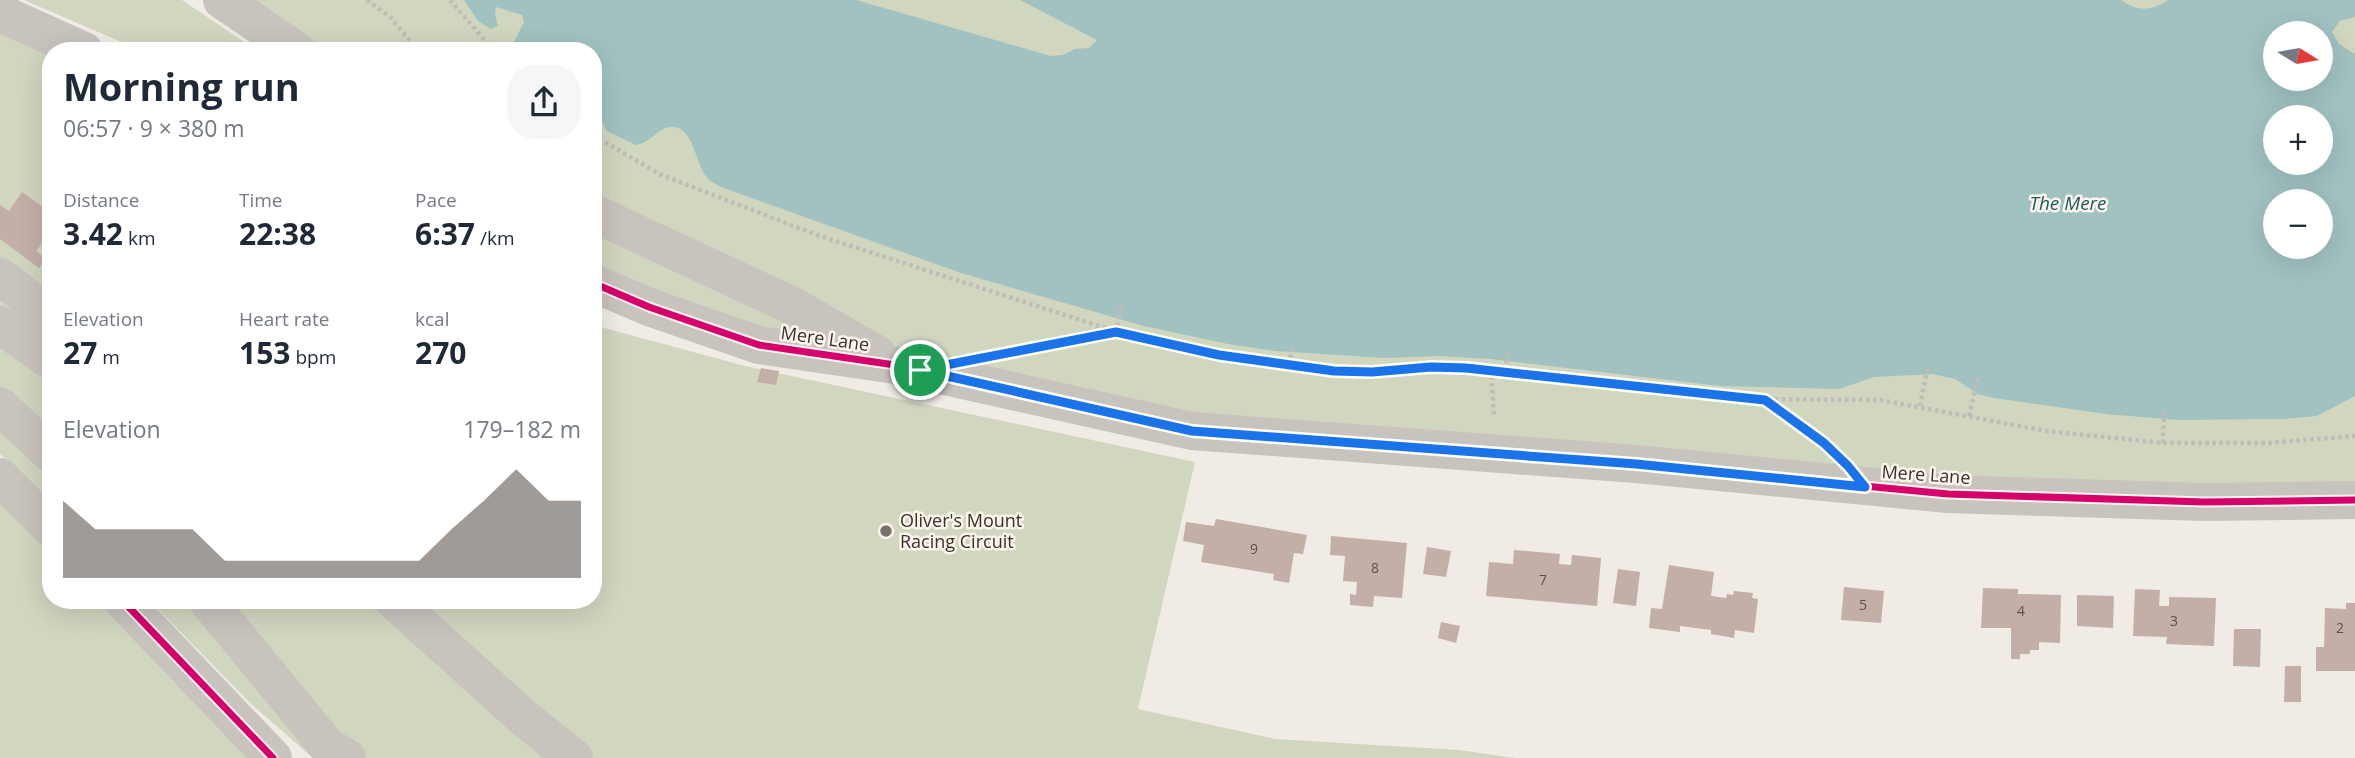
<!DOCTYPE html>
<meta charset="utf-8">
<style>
:root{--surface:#fff;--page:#f6f6f7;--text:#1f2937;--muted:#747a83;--accent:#7a716c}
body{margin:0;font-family:"Open Sans",sans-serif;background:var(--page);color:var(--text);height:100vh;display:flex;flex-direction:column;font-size:26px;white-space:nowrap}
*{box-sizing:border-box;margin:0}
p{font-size:23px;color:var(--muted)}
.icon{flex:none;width:38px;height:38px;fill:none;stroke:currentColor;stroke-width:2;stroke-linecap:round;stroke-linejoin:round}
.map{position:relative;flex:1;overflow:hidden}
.panel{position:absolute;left:42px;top:42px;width:560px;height:567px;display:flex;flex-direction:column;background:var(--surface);border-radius:28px;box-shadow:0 7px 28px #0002}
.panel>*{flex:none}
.needle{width:46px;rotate:101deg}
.buttons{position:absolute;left:2263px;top:21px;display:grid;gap:14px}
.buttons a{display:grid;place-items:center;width:70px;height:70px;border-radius:50%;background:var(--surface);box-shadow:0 7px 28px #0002;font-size:35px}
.pin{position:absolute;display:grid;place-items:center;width:60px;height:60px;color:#fff;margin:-30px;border:4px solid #fff;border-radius:50%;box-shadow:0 2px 7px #0007}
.round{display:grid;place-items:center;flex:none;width:74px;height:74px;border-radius:28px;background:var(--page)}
.overview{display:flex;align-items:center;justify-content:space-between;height:119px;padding:0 21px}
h1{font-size:38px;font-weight:700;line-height:52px}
.stats{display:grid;grid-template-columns:repeat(3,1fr);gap:10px;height:119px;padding:7px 21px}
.stats div{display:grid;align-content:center}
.stats b{font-size:30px;font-weight:700}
.stats small{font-size:19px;font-weight:400}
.stats p{font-size:19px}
.chart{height:196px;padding:14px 21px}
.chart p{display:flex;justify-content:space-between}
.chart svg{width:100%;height:126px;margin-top:7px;fill:var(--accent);opacity:.7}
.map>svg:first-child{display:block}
.green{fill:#d1d6bf;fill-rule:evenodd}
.water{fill:#a1c2c1;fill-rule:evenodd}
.building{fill:#c3afa7}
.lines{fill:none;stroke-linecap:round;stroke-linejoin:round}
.path{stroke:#c2bbb6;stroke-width:4.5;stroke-dasharray:3.5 3.5;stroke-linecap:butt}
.minor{stroke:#c9c3be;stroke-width:38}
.cycleway-casing{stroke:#fbf5ee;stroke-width:11}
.cycleway{stroke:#d6006c;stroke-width:7}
.route-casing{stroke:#fff;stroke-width:14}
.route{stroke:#1a73e8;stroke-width:9}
.poi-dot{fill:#7a716c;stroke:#fbf5ee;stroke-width:2.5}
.labels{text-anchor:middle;stroke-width:5;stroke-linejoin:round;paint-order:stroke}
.number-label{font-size:14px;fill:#5d504a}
.street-label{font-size:18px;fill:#3b302b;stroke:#fbf5ee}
.poi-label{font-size:18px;fill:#3b302b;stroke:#fbf5ee;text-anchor:start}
.water-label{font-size:19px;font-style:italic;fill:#1f5a5e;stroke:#fbf5ee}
</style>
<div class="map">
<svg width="2355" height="758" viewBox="0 0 2355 758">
<rect width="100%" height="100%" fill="#f0ebe5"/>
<path class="green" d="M 24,0 L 182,0 L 258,51 L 142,51 Z
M 206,0 L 2355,0 L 2355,490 L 2052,487 L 1237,426 L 1045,387 L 786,315 L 796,329 L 791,337 L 593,273 L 593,51 L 280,51 ZM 2275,33 L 2320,33 L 2320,79 L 2275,79 ZM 2275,117 L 2320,117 L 2320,163 L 2275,163 ZM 2275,201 L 2320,201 L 2320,247 L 2275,247 Z
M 0,28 L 51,51 L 51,502 L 0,454 Z
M 593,325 L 745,366 L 1195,462 L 1138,709 L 1275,739 L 1459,750 L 1515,758 L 313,758 L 251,704 L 149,600 L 593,600 Z
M 0,499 L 51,549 L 51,600 L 101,600 L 254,758 L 0,758 Z"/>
<path class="water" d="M 464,0 L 856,0 L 1051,56 L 1063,55 L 1075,49 L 1089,48 L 1097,40 L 1020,0 L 2121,0 C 2137,12 2152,11 2168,0 L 2355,0 L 2355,17 L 2340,21 L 2332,32 L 2339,44 L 2355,54 L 2355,396 L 2317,416 L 2283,419 L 2177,420 L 2106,414 L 1994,398 L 1978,394 L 1955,379 L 1933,374 L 1874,377 L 1839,389 L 1720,386 L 1491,359 L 1439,356 L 1385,358 L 1276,351 L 1228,344 L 1144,326 L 961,273 L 721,187 C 714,183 708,180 704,173 C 695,160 692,124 670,127 C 658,128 650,143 636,145 L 607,131 L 600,118 L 593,117 L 593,51 L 512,51 L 512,46 L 524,22 L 522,15 L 496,7 L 495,14 L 498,26 L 491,29 L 478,21 ZM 2275,33 L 2320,33 L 2320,79 L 2275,79 ZM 2275,117 L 2320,117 L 2320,163 L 2275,163 ZM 2275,201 L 2320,201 L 2320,247 L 2275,247 Z"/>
<path class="building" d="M 22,192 L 51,213 L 51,232 L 36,251 L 46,259 L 39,268 L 0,239 L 0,205 L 9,211 Z
M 761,368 L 779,371 L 776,385 L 757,382 Z
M 1216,519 L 1307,535 L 1303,554 L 1294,553 L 1289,583 L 1273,580 L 1274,574 L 1201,562 L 1204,545 L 1183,541 L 1186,522 L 1214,526 Z
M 1331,536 L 1407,543 L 1402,598 L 1374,596 L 1373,607 L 1350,605 L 1350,594 L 1356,595 L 1357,582 L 1343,581 L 1345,556 L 1330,555 Z
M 1427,547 L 1451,551 L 1446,577 L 1423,574 Z
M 1514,550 L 1560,554 L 1559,564 L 1571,565 L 1572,555 L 1601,558 L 1597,606 L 1486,596 L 1489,562 L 1513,564 Z
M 1669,565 L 1714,572 L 1711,596 L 1726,598 L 1727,594 L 1733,595 L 1734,591 L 1753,593 L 1752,598 L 1758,599 L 1754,633 L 1735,630 L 1734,638 L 1711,634 L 1711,630 L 1680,626 L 1680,632 L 1649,628 L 1651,608 L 1662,609 Z
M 1618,569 L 1640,572 L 1636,606 L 1613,603 Z
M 1844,587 L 1884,591 L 1881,623 L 1841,620 Z
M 1983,588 L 2018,589 L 2018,594 L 2061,595 L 2060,643 L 2039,642 L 2039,650 L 2030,650 L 2030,654 L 2020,654 L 2020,659 L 2011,659 L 2011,628 L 1981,628 Z
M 2135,589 L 2160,590 L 2159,606 L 2169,606 L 2169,597 L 2216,598 L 2214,646 L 2166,644 L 2167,637 L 2133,636 Z
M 2077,595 L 2114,596 L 2113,628 L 2077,626 Z
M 2346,603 L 2355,603 L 2355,671 L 2316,671 L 2316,647 L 2324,647 L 2325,608 L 2346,609 Z
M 1441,622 L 1460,626 L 1456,643 L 1438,638 Z
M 2234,629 L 2261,629 L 2260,667 L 2233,666 Z
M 2285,666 L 2301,666 L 2301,702 L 2284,702 Z"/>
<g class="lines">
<path class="path" d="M 367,0 L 389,16 L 419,51
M 450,0 L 494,51
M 593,135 L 659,174 L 817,235 L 1136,338 L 1219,355 L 1334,371 L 1372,372 L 1431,367 L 1466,367 L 1528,372 L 1750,399 L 1880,400 L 2046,431 L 2163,443 L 2267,443 L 2355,436
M 1012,352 L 1116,332 L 1122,303
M 1289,365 L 1293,345
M 1491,369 L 1494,417
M 1505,370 L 1508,352
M 1766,401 L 1826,445
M 1920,406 L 1928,366
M 1969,416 L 1978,377
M 2163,443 L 2164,410"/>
<path class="minor" d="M 222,0 L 297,51
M 0,13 L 84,51
M 593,213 L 793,306 L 878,355
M 0,277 C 30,297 42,308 51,345
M 593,283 L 649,307 L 759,345 L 895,365 L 1192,431 L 1636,464 L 1948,494 L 2204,502 L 2355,500
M 0,325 L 51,361
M 0,406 L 51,454
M 0,477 L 51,528
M 122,600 L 273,758
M 207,600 L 328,747 L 347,758
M 393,600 L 523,717 L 574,758"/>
<defs>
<path id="cycleway" d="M 593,283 L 649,307 L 759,345 L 895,365 L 1192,431 L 1636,464 L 1948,494 L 2204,502 L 2355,500
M 122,600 L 273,758"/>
</defs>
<use href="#cycleway" class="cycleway-casing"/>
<use href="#cycleway" class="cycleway"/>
</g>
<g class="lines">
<defs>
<path id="route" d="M 1116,332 L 1219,355 L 1334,371 L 1372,372 L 1431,367 L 1466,368 L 1765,400 L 1824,443 L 1848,466 L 1865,487 L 1636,464 L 1192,431 L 920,370 Z"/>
</defs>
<use href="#route" class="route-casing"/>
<use href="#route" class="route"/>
</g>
<circle class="poi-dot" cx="886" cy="531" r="7"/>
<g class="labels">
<g class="number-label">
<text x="1254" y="554">9</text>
<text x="1375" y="573">8</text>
<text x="1543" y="585">7</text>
<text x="1863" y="610">5</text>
<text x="2021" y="616">4</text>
<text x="2174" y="626">3</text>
<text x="2340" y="633">2</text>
</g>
<g class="street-label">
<text transform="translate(825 339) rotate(8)" y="6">Mere Lane</text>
<text transform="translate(1926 475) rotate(4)" y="6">Mere Lane</text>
</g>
<g class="poi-label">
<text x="900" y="527">Oliver's Mount<tspan x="900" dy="21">Racing Circuit</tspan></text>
</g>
<g class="water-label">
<text x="2068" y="210">The Mere</text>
</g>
</g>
</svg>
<div class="buttons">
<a><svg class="needle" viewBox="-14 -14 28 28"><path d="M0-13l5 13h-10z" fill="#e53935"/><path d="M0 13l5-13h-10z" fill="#747a83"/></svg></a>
<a>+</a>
<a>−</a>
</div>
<div class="pin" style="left:920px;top:370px;background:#1e9e55"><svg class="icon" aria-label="arrive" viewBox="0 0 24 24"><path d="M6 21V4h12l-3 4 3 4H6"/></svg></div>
<section class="panel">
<div class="overview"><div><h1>Morning run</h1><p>06:57 · 9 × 380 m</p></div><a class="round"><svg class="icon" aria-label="share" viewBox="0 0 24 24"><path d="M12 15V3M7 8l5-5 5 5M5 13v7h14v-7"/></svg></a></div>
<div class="stats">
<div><p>Distance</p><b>3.42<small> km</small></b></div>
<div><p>Time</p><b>22:38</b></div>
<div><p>Pace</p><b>6:37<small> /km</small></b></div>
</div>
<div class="stats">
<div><p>Elevation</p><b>27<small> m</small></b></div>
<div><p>Heart rate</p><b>153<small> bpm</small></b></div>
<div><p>kcal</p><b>270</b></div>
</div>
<div class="chart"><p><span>Elevation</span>179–182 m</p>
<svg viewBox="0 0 160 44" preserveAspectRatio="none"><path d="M0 44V17L10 27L20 27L30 27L40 27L50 38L60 38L70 38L80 38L90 38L100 38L110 38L120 27L130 17L140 6L150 17L160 17V44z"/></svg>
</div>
</section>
</div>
